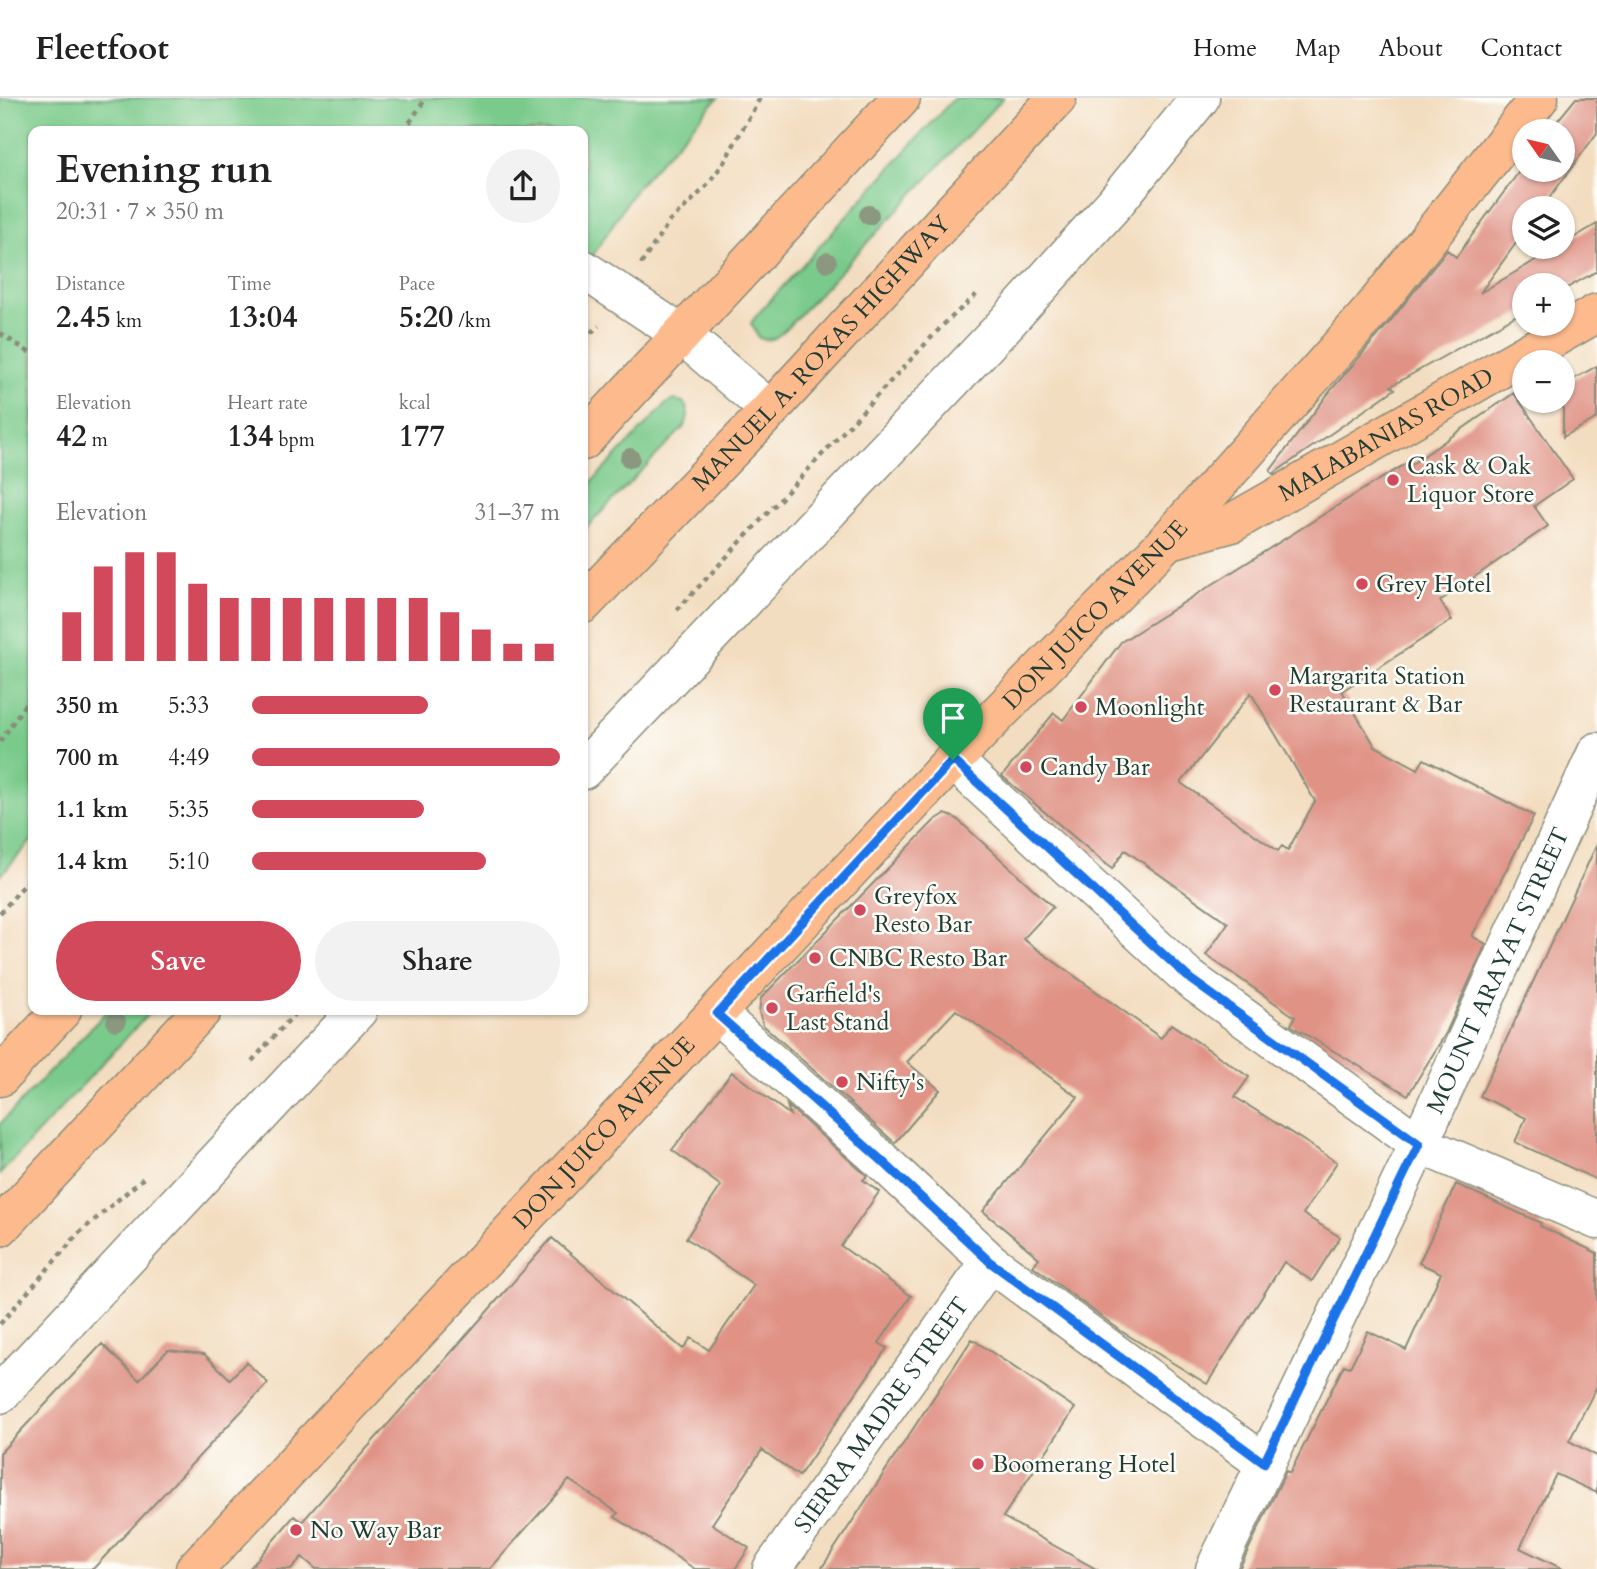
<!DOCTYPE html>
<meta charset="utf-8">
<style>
:root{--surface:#fff;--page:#f2f2f2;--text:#222;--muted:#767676;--line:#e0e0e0;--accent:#d1495b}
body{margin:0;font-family:Cardo,serif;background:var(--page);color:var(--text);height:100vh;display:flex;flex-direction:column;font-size:26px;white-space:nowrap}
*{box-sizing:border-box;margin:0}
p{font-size:23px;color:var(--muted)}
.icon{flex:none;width:38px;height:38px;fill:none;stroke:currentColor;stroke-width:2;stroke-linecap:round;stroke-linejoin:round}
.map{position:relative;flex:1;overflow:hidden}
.side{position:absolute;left:28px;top:28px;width:560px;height:889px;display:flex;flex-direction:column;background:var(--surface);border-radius:14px;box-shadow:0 2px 5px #0004}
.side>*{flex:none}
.needle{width:46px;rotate:304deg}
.fabs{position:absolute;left:1512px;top:21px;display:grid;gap:14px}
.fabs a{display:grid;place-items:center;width:63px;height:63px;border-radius:50%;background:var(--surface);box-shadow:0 2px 5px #0004;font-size:35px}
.pin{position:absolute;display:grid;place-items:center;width:60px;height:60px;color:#fff;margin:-72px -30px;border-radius:50% 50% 50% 0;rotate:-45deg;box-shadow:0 0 7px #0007}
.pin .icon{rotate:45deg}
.round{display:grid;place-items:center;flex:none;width:74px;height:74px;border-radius:37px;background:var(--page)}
.headline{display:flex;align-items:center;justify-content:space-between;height:119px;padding:0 28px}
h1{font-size:38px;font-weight:700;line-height:52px}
.stats{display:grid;grid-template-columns:repeat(3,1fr);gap:10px;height:119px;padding:7px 28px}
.stats div{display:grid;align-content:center}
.stats b{font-size:30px;font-weight:700}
.stats small{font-size:19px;font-weight:400}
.stats p{font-size:19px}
.chart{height:196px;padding:14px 28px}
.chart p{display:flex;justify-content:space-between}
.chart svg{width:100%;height:126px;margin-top:7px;stroke:var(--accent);stroke-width:6}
.primary-button{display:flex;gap:14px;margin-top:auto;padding:14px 28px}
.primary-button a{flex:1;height:80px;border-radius:42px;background:var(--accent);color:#fff;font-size:28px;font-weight:700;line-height:80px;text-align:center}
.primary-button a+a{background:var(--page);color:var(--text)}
ul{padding:0 28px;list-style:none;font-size:23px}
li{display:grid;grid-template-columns:112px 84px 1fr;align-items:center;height:52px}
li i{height:18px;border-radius:9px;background:var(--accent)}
header{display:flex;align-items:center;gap:42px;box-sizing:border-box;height:98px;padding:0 35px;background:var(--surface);border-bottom:2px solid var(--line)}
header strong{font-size:33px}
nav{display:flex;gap:38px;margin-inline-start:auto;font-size:24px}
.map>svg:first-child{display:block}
.green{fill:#7aca8b;stroke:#4c8460;stroke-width:2}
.building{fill:#e09285;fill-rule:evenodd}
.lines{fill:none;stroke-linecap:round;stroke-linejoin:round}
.minor-casing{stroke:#898d7a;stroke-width:41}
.major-casing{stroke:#898d7a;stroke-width:41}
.path{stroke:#898d7a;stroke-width:4.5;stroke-dasharray:5 5;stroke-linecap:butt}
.minor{stroke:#fff;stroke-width:38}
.major{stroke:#fcba8d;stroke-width:38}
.tree{fill:#8b987f}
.route-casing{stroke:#fff;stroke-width:14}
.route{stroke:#1a73e8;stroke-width:9}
.poi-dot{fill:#d1495b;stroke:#fdfcf7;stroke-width:2.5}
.labels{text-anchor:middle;stroke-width:5;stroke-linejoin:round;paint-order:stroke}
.street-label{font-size:24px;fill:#1f3d34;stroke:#fdfcf7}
.poi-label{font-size:24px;fill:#1f3d34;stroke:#fdfcf7;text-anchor:start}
</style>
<header>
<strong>Fleetfoot</strong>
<nav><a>Home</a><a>Map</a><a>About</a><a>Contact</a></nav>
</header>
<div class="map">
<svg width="1597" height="1471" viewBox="0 0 1597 1471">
<rect width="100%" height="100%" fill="#fdfcf7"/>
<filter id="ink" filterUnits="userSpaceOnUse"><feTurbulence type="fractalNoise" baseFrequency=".0143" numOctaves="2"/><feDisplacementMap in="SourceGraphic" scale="14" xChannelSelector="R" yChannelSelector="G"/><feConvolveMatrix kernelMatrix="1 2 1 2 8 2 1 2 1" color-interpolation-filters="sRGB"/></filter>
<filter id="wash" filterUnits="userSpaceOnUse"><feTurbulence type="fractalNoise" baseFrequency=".00686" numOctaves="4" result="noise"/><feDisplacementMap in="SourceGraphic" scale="28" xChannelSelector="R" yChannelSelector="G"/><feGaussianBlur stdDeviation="1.57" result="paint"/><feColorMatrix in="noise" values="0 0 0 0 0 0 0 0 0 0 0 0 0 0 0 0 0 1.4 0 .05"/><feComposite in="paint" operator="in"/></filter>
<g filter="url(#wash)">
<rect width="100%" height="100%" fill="#f3ddc0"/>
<path class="green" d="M 0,0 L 718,0 L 636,90 L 583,173 L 583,33 L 33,33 L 33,741 L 0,778 Z
M 954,0 L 1003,0 L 788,229 C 778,238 773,245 759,240 L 751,225 L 757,217 Z
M 675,302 L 683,304 C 690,314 689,320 683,330 L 583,433 L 583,393 L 667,305 Z
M 108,912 L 152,912 L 0,1076 L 0,1026 Z"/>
<g id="blocks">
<path class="building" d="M 1576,0 L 1597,0 L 1597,35 L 1542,110 L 1524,110 L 1524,134 L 1480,195 L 1597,126 L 1597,173 L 1563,192 L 1563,187 L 1524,187 L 1524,213 L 1391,288 L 1395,291 L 1273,376 L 1270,373 L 1331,292 L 1388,226 L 1447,152 L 1456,159 L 1524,67 L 1524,72 L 1563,72 L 1563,33 L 1549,33 Z
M 1597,268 L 1597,320 L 1563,339 L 1563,287 Z
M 1514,295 L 1573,381 L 1534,408 L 1548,428 L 1440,503 L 1452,522 L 1342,593 L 1375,648 L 1418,671 L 1424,661 L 1534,718 L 1472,838 L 1486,846 L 1446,935 L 1408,997 L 1295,930 L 1291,927 L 1295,919 L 1206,857 L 1228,825 L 1125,752 L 1112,771 L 1002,678 L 1054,615 L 1063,622 L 1121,544 L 1367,389 L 1407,365 L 1409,368 ZM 1251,595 L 1315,703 L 1288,752 L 1282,748 L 1278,753 L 1181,685 Z
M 945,716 L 956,720 L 1053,809 L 1023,841 L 1161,940 L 1171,926 L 1249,979 L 1235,999 L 1337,1064 L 1303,1116 L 1340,1139 L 1312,1183 L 1284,1164 L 1207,1286 L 1121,1233 L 1033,1168 L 1039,1160 L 983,1113 L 1078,999 L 956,912 L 907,964 L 940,992 L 895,1045 L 763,927 L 759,914 L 761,900 L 935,722 Z
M 1597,746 L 1597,1082 L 1515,1044 L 1526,1020 L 1480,998 Z
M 732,974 L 790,1017 L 787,1007 L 867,1078 L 863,1082 L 879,1094 L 841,1148 L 911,1198 L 879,1245 L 887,1250 L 799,1378 L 762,1352 L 712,1426 L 749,1450 L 735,1471 L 695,1471 L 615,1419 L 618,1415 L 569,1382 L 490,1471 L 316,1471 L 302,1459 L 291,1471 L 249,1471 L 294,1418 L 302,1424 L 552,1140 L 683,1251 L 691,1240 L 709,1252 L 754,1187 L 686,1140 L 721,1088 L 672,1052 Z
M 1456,1086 L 1541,1125 L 1540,1128 L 1597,1155 L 1597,1288 L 1569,1343 L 1597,1358 L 1597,1395 L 1556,1376 L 1520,1450 L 1563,1471 L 1239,1471 L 1286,1373 L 1290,1375 L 1344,1267 L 1350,1269 L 1368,1233 L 1406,1252 L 1441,1175 L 1419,1165 Z
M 972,1241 L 1075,1310 L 1003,1419 L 1096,1471 L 821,1471 Z
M 102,1246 L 139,1282 L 168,1252 L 204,1256 L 230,1281 L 246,1264 L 268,1285 L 93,1471 L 0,1471 L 0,1355 Z"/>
</g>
</g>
<g filter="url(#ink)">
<use href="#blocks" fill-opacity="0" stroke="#898d7a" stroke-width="2"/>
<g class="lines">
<defs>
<g id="minor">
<path d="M 583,171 L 681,236 L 770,312"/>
<path d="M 953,662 L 1190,881 L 1419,1046 L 1597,1122"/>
<path d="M 583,672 L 1000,232 L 1114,106 L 1200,0"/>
<path d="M 717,916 L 880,1061 L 990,1164 L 1264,1365"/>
<path d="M 0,1296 L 358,912"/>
<path id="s1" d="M 772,1471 L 990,1164"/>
<path id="s2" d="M 1215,1471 L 1419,1046 L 1597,654"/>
</g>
<g id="major">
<path d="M 583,343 L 901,0"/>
<path id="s3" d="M 1167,443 L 1232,425 L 1597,215"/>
<path id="s4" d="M 583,506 L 770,312 L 1057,0"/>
<path d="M 0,979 L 62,912"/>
<path d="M 0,1129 L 202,912"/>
<path id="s5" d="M 195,1471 L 953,662 L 1167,443 L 1372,212 L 1539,0"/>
</g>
</defs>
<use href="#minor" class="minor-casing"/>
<use href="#major" class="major-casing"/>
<path class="path" d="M 404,33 L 426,0
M 641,166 L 669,124 L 704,91 L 723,66 L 760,0
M 0,235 L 33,257
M 583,241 L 599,228
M 677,512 L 943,227 L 977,196
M 0,644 L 33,594
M 0,815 L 33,777
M 252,963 L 298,912
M 0,1226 L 78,1136 L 147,1077"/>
<use href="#minor" class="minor"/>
<use href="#major" class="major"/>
</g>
<g class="tree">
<circle cx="869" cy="117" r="10"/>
<circle cx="827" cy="164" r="10"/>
<circle cx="630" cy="360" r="10"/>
<circle cx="116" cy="923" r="10"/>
</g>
</g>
<g class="lines" filter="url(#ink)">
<defs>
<path id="route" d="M 953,662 L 1190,881 L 1419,1046 L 1264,1365 L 990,1164 L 880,1061 L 717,916 Z"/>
</defs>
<use href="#route" class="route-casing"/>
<use href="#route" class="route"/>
</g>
<g class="poi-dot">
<circle cx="1393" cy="382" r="7"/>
<circle cx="1362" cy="486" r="7"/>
<circle cx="1275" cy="592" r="7"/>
<circle cx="1081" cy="609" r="7"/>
<circle cx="1026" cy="669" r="7"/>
<circle cx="860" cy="812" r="7"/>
<circle cx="815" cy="860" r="7"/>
<circle cx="772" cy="910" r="7"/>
<circle cx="842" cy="984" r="7"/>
<circle cx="978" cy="1366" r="7"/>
<circle cx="296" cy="1432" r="7"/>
</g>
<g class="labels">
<g class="street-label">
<text dy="8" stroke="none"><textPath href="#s4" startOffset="346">MANUEL A. ROXAS HIGHWAY</textPath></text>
<text dy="8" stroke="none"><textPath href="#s3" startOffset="245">MALABANIAS ROAD</textPath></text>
<text dy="8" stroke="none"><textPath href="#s5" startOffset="1312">DON JUICO AVENUE</textPath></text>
<text dy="8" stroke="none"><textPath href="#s2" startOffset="662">MOUNT ARAYAT STREET</textPath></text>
<text dy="8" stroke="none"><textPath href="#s5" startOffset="598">DON JUICO AVENUE</textPath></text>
<text dy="8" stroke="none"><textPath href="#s1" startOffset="189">SIERRA MADRE STREET</textPath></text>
</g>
<g class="poi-label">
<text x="1407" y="376">Cask &amp; Oak<tspan x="1407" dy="28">Liquor Store</tspan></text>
<text x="1376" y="494">Grey Hotel</text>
<text x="1289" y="586">Margarita Station<tspan x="1289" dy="28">Restaurant &amp; Bar</tspan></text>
<text x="1095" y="617">Moonlight</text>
<text x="1040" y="677">Candy Bar</text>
<text x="874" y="806">Greyfox<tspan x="874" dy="28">Resto Bar</tspan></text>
<text x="829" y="868">CNBC Resto Bar</text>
<text x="786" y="904">Garfield's<tspan x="786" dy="28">Last Stand</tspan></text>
<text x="856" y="992">Nifty's</text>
<text x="992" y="1374">Boomerang Hotel</text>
<text x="310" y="1440">No Way Bar</text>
</g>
</g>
</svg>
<div class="fabs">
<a><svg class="needle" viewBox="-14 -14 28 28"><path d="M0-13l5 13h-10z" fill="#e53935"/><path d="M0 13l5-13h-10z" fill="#767676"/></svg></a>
<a><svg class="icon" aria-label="layers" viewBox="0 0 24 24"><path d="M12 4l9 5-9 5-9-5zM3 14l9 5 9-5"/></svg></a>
<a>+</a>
<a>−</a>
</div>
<div class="pin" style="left:953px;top:662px;background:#1e9e55"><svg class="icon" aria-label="arrive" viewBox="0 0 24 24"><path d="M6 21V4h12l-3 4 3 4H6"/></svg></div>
<section class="side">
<div class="headline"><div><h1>Evening run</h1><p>20:31 · 7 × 350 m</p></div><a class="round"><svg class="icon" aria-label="share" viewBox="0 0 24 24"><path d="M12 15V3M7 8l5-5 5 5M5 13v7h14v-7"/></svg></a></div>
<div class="stats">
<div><p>Distance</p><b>2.45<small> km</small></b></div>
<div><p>Time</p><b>13:04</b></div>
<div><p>Pace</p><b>5:20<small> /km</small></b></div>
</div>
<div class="stats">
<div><p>Elevation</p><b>42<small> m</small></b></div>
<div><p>Heart rate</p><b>134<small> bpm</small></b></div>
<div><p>kcal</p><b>177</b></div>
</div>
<div class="chart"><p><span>Elevation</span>31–37 m</p>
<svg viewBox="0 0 160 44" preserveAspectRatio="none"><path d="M5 44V27M15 44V11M25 44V6M35 44V6M45 44V17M55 44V22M65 44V22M75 44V22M85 44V22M95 44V22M105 44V22M115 44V22M125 44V27M135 44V33M145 44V38M155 44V38"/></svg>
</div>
<ul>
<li><b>350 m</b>5:33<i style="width:57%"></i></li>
<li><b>700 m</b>4:49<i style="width:100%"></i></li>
<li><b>1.1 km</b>5:35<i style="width:56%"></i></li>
<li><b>1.4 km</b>5:10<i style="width:76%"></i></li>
</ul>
<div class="primary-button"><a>Save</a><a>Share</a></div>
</section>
</div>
